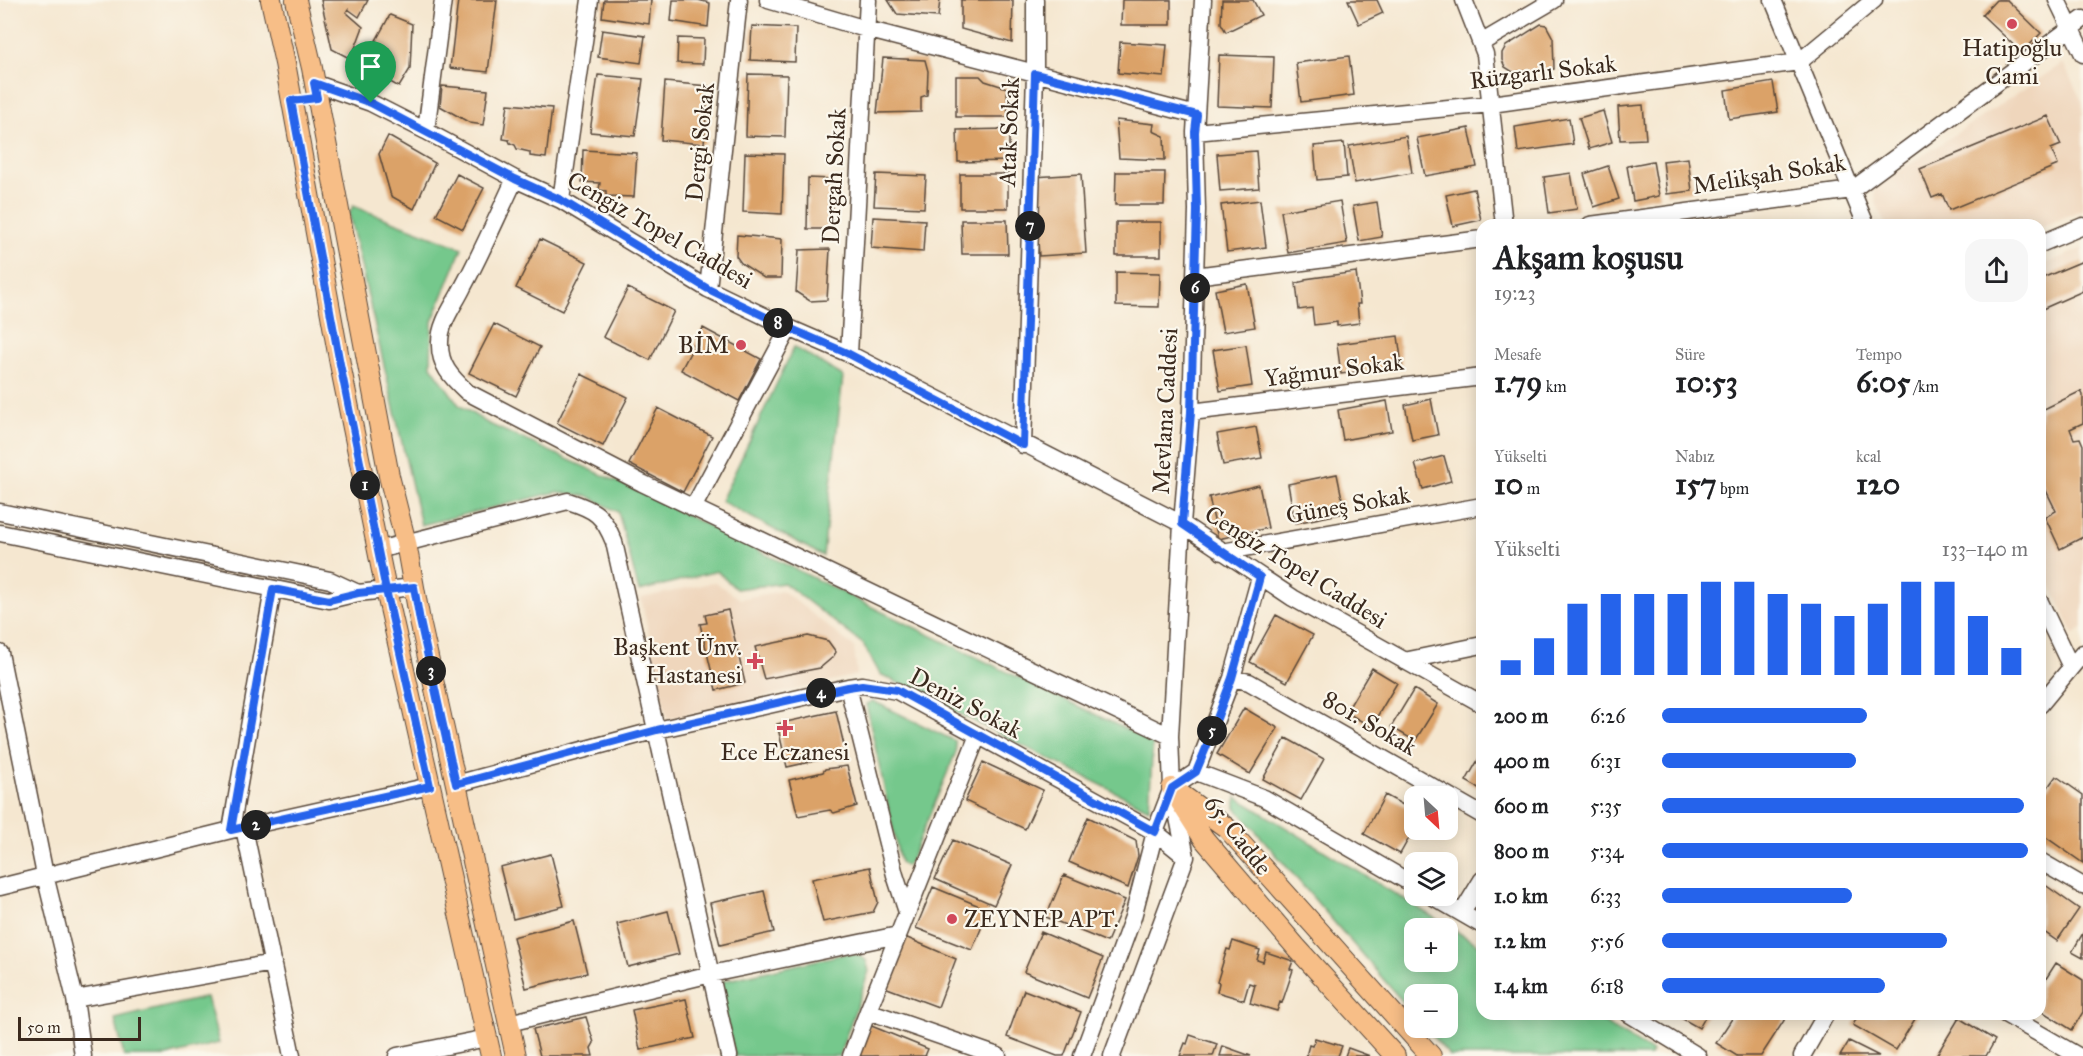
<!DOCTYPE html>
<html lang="tr">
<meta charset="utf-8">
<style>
:root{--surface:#fff;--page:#f6f6f6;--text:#202124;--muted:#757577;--accent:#2563eb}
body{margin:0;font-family:"IM FELL Great Primer",serif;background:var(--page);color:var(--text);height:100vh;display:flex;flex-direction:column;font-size:22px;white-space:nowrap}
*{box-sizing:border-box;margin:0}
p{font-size:20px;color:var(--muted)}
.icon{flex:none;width:33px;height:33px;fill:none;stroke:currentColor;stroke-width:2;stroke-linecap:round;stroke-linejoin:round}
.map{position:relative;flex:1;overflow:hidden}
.drawer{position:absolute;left:1476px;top:219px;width:570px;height:801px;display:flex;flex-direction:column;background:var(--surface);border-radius:18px;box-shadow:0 3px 15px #0003}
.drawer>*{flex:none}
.needle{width:39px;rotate:154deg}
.tools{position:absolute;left:1404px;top:786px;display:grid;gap:12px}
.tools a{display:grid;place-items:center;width:54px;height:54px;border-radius:12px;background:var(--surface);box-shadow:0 3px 15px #0003;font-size:30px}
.scale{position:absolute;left:18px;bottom:15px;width:123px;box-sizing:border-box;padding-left:6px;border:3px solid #3b2a1e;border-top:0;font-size:16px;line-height:21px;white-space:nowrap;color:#3b2a1e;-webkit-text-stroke:4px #fbf7ec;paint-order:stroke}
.pin{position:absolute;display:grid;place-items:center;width:51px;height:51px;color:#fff;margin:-62px -26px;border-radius:50% 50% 50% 0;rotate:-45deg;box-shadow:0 0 6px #0007}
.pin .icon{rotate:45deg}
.km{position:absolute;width:30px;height:30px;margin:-15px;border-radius:50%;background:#222;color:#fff;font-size:16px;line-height:30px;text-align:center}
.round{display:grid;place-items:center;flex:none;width:63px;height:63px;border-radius:18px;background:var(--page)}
.overview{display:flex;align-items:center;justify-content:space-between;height:102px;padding:0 18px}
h1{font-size:33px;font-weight:800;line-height:45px}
.stats{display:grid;grid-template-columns:repeat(3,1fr);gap:9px;height:102px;padding:6px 18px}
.stats div{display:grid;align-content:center}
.stats b{font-size:30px;font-weight:800}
.stats small{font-size:16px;font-weight:400}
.stats p{font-size:16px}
.chart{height:168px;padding:12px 18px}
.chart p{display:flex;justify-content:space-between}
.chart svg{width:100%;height:108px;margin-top:6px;stroke:var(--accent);stroke-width:6}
ul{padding:0 18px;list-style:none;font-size:20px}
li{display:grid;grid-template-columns:96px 72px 1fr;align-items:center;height:45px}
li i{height:15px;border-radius:8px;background:var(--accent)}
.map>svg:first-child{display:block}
.built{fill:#efd6bc}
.green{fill:#74c88c;stroke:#587955;stroke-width:1.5;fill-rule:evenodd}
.building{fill:#dba267}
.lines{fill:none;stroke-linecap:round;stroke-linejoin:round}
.minor-casing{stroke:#574639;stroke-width:19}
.major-casing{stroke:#574639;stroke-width:22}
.minor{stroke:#fff;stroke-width:16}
.major{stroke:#f7be87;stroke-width:20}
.route-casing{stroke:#fff;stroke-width:12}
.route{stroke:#2563eb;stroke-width:8}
.poi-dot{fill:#d1495b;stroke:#fbf7ec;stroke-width:2}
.labels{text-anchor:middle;stroke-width:4.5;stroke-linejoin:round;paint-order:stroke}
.poi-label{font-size:24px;fill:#3b2a1e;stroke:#fbf7ec}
.street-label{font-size:24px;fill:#3b2a1e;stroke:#fbf7ec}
</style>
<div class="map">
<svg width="2083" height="1056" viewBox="0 0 2083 1056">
<rect width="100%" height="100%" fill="#fbf7ec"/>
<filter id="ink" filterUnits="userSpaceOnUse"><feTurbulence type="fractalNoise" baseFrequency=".0167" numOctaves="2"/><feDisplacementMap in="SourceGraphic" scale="12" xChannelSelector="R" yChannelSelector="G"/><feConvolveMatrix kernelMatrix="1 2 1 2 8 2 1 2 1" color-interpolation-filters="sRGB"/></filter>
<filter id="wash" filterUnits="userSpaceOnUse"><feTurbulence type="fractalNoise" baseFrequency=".008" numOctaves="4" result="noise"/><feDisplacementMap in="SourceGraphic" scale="24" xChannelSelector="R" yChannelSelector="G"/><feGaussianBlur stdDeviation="1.35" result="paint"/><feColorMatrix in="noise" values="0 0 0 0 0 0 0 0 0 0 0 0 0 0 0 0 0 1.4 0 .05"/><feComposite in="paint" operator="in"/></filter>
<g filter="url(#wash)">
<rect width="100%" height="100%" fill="#f5e7d0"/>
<path class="built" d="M 2063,63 L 2083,103 L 2083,209 L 2040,228 L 2040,225 L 1886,225 L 1877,206 L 1874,188 Z
M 2083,248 L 2083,628 L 2074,635 L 2040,562 L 2040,266 Z
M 715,582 L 740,599 L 783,591 L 854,647 L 857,675 L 667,719 L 641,598 Z"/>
<path class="green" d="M 353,206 L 462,248 L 432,322 L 431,366 L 459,405 L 487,423 L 636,490 L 878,610 L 1153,742 L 1149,809 L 880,674 L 863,644 L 784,583 L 736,589 L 717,571 L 639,591 L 618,512 L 588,496 L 557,492 L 421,525 L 349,214 Z
M 794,347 L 843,376 L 823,556 L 721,501 Z
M 873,701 L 955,741 L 956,752 L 910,862 L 905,866 L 900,862 L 866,704 Z
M 1236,797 L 1482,947 L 1482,1014 L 1590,1014 L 1652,1052 L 1650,1056 L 1450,1056 L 1425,1028 L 1448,1028 L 1448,994 L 1414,994 L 1414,1015 L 1236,808 ZM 1448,928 L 1448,962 L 1414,962 L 1414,928 Z
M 849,953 L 858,955 L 866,960 L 869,971 L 839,1056 L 735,1056 L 720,995 L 723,981 Z
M 207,997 L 219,1043 L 166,1056 L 124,1056 L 115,1019 Z"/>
<g id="blocks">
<path class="building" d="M 321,0 L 368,0 L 359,17 L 348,9 L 346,12 L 363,27 L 351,59 L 332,49 Z
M 458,0 L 497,0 L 488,72 L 450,68 Z
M 604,0 L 651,0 L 649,24 L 602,17 Z
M 673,0 L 698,0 L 710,3 L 708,27 L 671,21 Z
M 888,0 L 940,0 L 938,17 L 897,14 Z
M 961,0 L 1013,0 L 1012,43 L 961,29 Z
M 1122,0 L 1171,0 L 1171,25 L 1121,25 Z
M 1222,0 L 1253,0 L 1261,15 L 1226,32 L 1221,23 Z
M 1348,0 L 1377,0 L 1383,13 L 1359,24 Z
M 1996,0 L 2007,0 L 2041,33 L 2022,53 L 1982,15 Z
M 390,15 L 412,24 L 410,69 L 399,87 L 362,66 Z
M 1541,24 L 1546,25 L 1553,38 L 1554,69 L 1513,72 L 1505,67 L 1502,60 L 1502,53 L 1506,46 Z
M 752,26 L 796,28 L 795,62 L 750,60 Z
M 602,30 L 645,36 L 641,63 L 598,57 Z
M 678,38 L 704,39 L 703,64 L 677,63 Z
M 1120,42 L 1167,45 L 1164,77 L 1118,73 Z
M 1219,55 L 1274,57 L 1272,108 L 1217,106 Z
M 1349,56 L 1354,95 L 1301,102 L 1296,63 Z
M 883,58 L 925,60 L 928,71 L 927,95 L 921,97 L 921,112 L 877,113 Z
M 748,74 L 787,75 L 785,137 L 746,136 Z
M 598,75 L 643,79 L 635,136 L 590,132 Z
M 956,76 L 980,76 L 985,81 L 1007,88 L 1008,117 L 956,117 Z
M 665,82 L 708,86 L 704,144 L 661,140 Z
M 1773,82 L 1778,112 L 1729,119 L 1725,90 Z
M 442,86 L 488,90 L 483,125 L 470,123 L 440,106 Z
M 508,104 L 552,108 L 546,158 L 530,156 L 530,152 L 517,149 L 515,145 L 510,143 L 509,140 L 503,139 Z
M 1643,105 L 1646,139 L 1620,140 L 1618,107 Z
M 1603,111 L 1612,142 L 1589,149 L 1579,118 Z
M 2048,116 L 2061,145 L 2051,149 L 2058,165 L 1949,210 L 1942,194 L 1932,198 L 1920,169 Z
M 1569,118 L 1573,144 L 1518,152 L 1515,127 Z
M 1116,120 L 1154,124 L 1153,131 L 1164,136 L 1165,160 L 1119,158 Z
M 1469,128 L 1477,167 L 1425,176 L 1417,138 Z
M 1009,129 L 1009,161 L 958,162 L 957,130 Z
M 388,136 L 435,163 L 414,209 L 391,196 L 379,154 Z
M 1406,136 L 1412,173 L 1355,183 L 1349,146 Z
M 1344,143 L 1347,177 L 1317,180 L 1314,146 Z
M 583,150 L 637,153 L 634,197 L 606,196 L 606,191 L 599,190 L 600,183 L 582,182 Z
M 1256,151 L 1259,188 L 1220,191 L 1217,154 Z
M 745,153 L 784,154 L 782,214 L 743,212 Z
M 1688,158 L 1692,191 L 1667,194 L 1663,161 Z
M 1653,161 L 1659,196 L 1633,201 L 1627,166 Z
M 1608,166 L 1619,199 L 1594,207 L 1584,174 Z
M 1116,172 L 1165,172 L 1164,205 L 1115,205 Z
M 1571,173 L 1577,209 L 1549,213 L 1544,177 Z
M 457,174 L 484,188 L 463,229 L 436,215 Z
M 876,174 L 926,176 L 924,208 L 874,206 Z
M 960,174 L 1008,174 L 1008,208 L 960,208 Z
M 1081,174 L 1086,253 L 1039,256 L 1034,177 Z
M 808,178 L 832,179 L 832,229 L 807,229 Z
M 1474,189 L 1481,220 L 1453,226 L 1446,195 Z
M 1260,200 L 1266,247 L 1227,252 L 1221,205 Z
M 1340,201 L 1347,243 L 1288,253 L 1281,211 Z
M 1377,202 L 1382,237 L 1359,241 L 1353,206 Z
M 873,217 L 925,220 L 923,252 L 871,248 Z
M 961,220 L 1007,220 L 1008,254 L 962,254 Z
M 1116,222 L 1161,222 L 1161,256 L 1116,256 Z
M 737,235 L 782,239 L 781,278 L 764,278 L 741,263 L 736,256 Z
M 540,239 L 587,262 L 562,311 L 516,288 Z
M 830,249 L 827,300 L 810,301 L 796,292 L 799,250 Z
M 2083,261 L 2083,291 L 2040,310 L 2040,279 Z
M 1116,272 L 1160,273 L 1159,307 L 1116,306 Z
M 1356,272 L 1360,304 L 1357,304 L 1359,323 L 1337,326 L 1337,322 L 1314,325 L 1312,308 L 1299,310 L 1296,283 L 1305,281 L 1305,279 Z
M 1247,284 L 1255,327 L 1223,332 L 1215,290 Z
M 628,288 L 674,311 L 650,360 L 603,337 Z
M 494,324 L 540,347 L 516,396 L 469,373 Z
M 703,328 L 761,359 L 739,401 L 681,370 Z
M 1398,336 L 1402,366 L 1341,374 L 1337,344 Z
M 1246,345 L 1252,386 L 1220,391 L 1213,350 Z
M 581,374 L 628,397 L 603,446 L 557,423 Z
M 2081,391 L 2083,395 L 2083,423 L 2070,429 L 2074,439 L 2080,438 L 2083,445 L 2083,537 L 2060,549 L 2045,517 L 2056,511 L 2040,478 L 2040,411 Z
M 1431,399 L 1438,435 L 1412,440 L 1405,405 Z
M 1387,401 L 1392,431 L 1343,440 L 1338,410 Z
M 658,408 L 712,436 L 683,492 L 629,464 Z
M 1256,427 L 1262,458 L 1223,465 L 1217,434 Z
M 1444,456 L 1451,481 L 1423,489 L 1415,464 Z
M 1337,474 L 1345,513 L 1295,523 L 1288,484 Z
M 1259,485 L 1268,528 L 1218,539 L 1209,497 Z
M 728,610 L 745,683 L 716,690 L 700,624 L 707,623 L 705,615 Z
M 1276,615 L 1313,635 L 1287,682 L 1250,662 Z
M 808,636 L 828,641 L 836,652 L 833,657 L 820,668 L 764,679 L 755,647 Z
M 1372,668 L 1397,683 L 1371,727 L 1346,712 Z
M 1414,689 L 1438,704 L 1415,741 L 1391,727 Z
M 1244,708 L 1278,728 L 1250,774 L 1217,754 Z
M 836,711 L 846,754 L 787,767 L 777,724 Z
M 1286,738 L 1324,759 L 1301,800 L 1263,779 Z
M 1482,753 L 1482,790 L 1466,781 Z
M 983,762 L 1043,790 L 1025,829 L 965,801 Z
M 847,766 L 857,806 L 834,813 L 830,810 L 798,816 L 789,780 L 823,772 L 825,769 Z
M 2056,776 L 2083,795 L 2083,863 L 2040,833 L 2040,798 Z
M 1385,795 L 1414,811 L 1414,829 L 1400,854 L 1364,834 Z
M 1088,817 L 1136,841 L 1138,856 L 1128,888 L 1069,862 Z
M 953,840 L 1012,865 L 994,905 L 935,879 Z
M 551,854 L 564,906 L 513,919 L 500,867 Z
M 870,867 L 878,902 L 873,912 L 823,922 L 812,879 Z
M 1064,875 L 1125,900 L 1107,942 L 1046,917 Z
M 2041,882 L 2079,909 L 2057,941 L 2040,929 Z
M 933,887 L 989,910 L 972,950 L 916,928 Z
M 764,891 L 774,932 L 720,945 L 710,903 Z
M 668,911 L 679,954 L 628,967 L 617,924 Z
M 574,921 L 587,973 L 526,988 L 513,937 Z
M 1041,932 L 1103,958 L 1087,998 L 1024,972 Z
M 2083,933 L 2083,958 L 2072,952 Z
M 905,937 L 956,959 L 938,1007 L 882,986 Z
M 1233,941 L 1260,950 L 1257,960 L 1263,962 L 1266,952 L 1293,961 L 1290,969 L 1293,970 L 1282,1003 L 1280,1002 L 1277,1011 L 1250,1003 L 1255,985 L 1249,983 L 1244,1000 L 1217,992 L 1219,983 L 1217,982 L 1227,949 L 1230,950 Z
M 2056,963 L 2083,980 L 2083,1012 L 2072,1030 L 2040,1010 L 2040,988 Z
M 1024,990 L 1081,1012 L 1064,1056 L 1057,1056 L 1007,1037 Z
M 686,999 L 695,1038 L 640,1050 L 632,1010 Z
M 1674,1014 L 1707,1014 L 1699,1028 Z
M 1735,1014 L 1778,1014 L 1785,1019 L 1761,1056 L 1737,1056 L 1716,1043 Z
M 1859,1014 L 1918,1014 L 1896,1050 L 1853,1025 Z
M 586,1017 L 594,1043 L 591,1048 L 593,1056 L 540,1056 L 533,1029 Z
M 1959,1018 L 1995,1040 L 1986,1056 L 1936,1056 Z
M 869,1025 L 928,1049 L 925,1056 L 858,1056 Z
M 1190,1035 L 1217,1044 L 1213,1056 L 1180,1056 L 1185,1043 L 1187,1044 Z
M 1315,1038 L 1342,1046 L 1338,1056 L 1306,1056 L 1309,1045 L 1312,1046 Z
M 1849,1041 L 1879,1056 L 1840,1056 Z
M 1223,1046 L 1251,1056 L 1220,1056 Z
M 1348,1048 L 1370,1056 L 1345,1056 Z"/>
</g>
</g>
<g filter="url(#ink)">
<use href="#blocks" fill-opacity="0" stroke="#574639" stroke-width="1.5"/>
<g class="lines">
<defs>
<path id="minor" d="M 768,0 L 866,29 L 1196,115
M 1464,0 L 1485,54 L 1504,225
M 1773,0 L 1866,225
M 2057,0 L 2083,54
M 1481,43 L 1554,0
M 314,83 L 371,103 L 426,131 L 515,179 L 561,200 L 708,289 L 789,328 L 849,354 L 1182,524 L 1293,598 L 1482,704
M 426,131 L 443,0
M 1195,132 L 1491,104 L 1799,62 L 1874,0
M 515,179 C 498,215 482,252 463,287 C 455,304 440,322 440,342 C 439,365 451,377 467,392 L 642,483 L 1170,736
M 561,200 L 590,0
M 1590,225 L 1852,190 L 2083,19
M 2040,244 L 2083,226
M 1195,276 L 1482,239
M 708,289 L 739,0
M 849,354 L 868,0
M 1191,412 L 1482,377
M 1023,445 L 1035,74 L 1035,0
M 693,508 L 789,328
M 0,512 L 330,580 L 358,593
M 0,533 L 329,600 L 358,593 L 414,587
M 378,550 L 568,501 C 596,510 603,515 614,542 L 729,1056
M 1222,552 L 1482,506
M 2040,602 L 2071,667
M 0,653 L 45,875 L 75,999 L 83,1056
M 1404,661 L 1482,645
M 1232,678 L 1249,682 L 1482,815
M 848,687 L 895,875 L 907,912
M 2040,705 L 2083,653
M 1196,772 L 1232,678 L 1260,577
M 456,784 L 657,730 L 848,687 L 862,685 L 897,691 L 1155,832 L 1186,857
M 244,828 L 292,1056
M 231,830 L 273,589
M 2040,861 L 2083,886
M 0,887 L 231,830 L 430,786
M 1432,896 L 1482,925
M 1462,913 L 1482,880
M 75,999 L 273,963
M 868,1011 L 998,1056
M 1629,1014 L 1698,1056
M 2005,1014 L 2078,1056
M 509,1023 L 711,974 L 898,935
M 397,1056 L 487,1038
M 851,1056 L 868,1011 L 978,735
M 1082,1056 L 1133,917 L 1155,832 L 1172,788 L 1196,772 L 1264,798 L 1414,885
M 1112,1056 L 1186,857 L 1172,788 L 1170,736 L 1182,524 L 1191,412 L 1197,210 L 1195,132 L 1203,0
M 1802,1056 L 1826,1014"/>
<path id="major" d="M 271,0 L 285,63 L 340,364 L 386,590 L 491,1056
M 296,0 L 312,68 L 389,476 L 406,543 L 420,621 L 516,1056
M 1172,788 L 1227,828 L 1431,1056
M 1178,798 L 1204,839 L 1296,947 L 1395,1056"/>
</defs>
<use href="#minor" class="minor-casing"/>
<use href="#major" class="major-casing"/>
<use href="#minor" class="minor"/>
<use href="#major" class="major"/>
</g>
</g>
<g class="lines" filter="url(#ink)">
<defs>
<path id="route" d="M 371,103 L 314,83 L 317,98 L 291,101 L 340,364 L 386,590 L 358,593 L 329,600 L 273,589 L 231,830 L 430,786 L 386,590 L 414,587 L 420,621 L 456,784 L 657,730 L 848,687 L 862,685 L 897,690 L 1155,832 L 1172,788 L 1196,772 L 1206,748 L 1232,678 L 1260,577 L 1182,524 L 1191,412 L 1197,210 L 1195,132 L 1197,115 L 1035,74 L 1023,445 L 849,354 L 789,328 L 708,289 L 561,200 L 515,179 L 371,103"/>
</defs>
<use href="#route" class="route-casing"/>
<use href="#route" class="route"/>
</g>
<g class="poi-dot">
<circle cx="2012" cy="24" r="6"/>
<circle cx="741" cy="345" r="6"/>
<path d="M752 652h6v6h6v6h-6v6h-6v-6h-6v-6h6z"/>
<path d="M782 719h6v6h6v6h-6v6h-6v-6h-6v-6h6z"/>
<circle cx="952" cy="919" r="6"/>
</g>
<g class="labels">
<g class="poi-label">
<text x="2012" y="56">Hatipoğlu<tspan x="2012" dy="28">Cami</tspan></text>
<text x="729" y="353" text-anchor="end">BİM</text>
<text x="742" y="655" text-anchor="end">Başkent Ünv.<tspan x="742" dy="28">Hastanesi</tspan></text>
<text x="785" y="760">Ece Eczanesi</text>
<text x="964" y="927" text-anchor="start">ZEYNEP APT.</text>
</g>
<g class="street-label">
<text transform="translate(1543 72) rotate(-7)" y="8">Rüzgarlı Sokak</text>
<text transform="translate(1009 132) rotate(-88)" y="8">Atak Sokak</text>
<text transform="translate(700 142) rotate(-84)" y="8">Dergi Sokak</text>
<text transform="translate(1769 174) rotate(-9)" y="8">Melikşah Sokak</text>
<text transform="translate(834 176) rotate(-87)" y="8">Dergah Sokak</text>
<text transform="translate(660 230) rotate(30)" y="8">Cengiz Topel Caddesi</text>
<text transform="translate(1334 370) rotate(-7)" y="8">Yağmur Sokak</text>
<text transform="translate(1165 411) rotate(-87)" y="8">Mevlana Caddesi</text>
<text transform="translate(1348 505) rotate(-10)" y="8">Güneş Sokak</text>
<text transform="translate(1296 567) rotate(32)" y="8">Cengiz Topel Caddesi</text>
<text transform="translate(966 703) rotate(28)" y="8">Deniz Sokak</text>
<text transform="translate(1370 723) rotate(30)" y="8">801. Sokak</text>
<text transform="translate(1238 835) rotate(52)" y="8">65. Cadde</text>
</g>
</g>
</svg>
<div class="tools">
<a><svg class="needle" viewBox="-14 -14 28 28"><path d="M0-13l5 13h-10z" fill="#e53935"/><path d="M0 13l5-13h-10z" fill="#757577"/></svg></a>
<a><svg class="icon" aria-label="layers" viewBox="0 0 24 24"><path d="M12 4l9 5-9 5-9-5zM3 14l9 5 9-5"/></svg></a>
<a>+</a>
<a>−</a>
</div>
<div class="scale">50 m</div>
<div class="pin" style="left:371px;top:103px;background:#1e9e55"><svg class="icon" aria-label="arrive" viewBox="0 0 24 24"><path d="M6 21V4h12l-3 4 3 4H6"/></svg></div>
<b class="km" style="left:365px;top:485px">1</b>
<b class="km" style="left:256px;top:825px">2</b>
<b class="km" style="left:431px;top:671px">3</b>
<b class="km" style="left:821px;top:693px">4</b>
<b class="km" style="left:1212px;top:731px">5</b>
<b class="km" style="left:1195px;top:288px">6</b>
<b class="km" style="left:1030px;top:226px">7</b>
<b class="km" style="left:778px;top:323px">8</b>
<section class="drawer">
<div class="overview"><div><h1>Akşam koşusu</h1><p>19:23</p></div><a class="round"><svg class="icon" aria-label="share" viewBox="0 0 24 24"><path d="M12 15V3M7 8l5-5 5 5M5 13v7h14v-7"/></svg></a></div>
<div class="stats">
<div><p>Mesafe</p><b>1.79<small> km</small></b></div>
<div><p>Süre</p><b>10:53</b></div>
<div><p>Tempo</p><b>6:05<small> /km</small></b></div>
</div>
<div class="stats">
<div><p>Yükselti</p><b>10<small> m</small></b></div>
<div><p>Nabız</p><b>157<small> bpm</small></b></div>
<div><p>kcal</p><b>120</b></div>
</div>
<div class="chart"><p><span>Yükselti</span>133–140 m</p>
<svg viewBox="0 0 160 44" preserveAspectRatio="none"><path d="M5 44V38M15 44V29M25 44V15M35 44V11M45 44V11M55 44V11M65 44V6M75 44V6M85 44V11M95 44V15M105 44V20M115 44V15M125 44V6M135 44V6M145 44V20M155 44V33"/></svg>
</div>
<ul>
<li><b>200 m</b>6:26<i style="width:56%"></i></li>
<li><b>400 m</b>6:31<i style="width:53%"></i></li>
<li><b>600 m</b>5:35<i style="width:99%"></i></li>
<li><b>800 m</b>5:34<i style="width:100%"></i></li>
<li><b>1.0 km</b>6:33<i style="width:52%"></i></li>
<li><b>1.2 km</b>5:56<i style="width:78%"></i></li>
<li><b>1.4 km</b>6:18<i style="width:61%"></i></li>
</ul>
</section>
</div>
